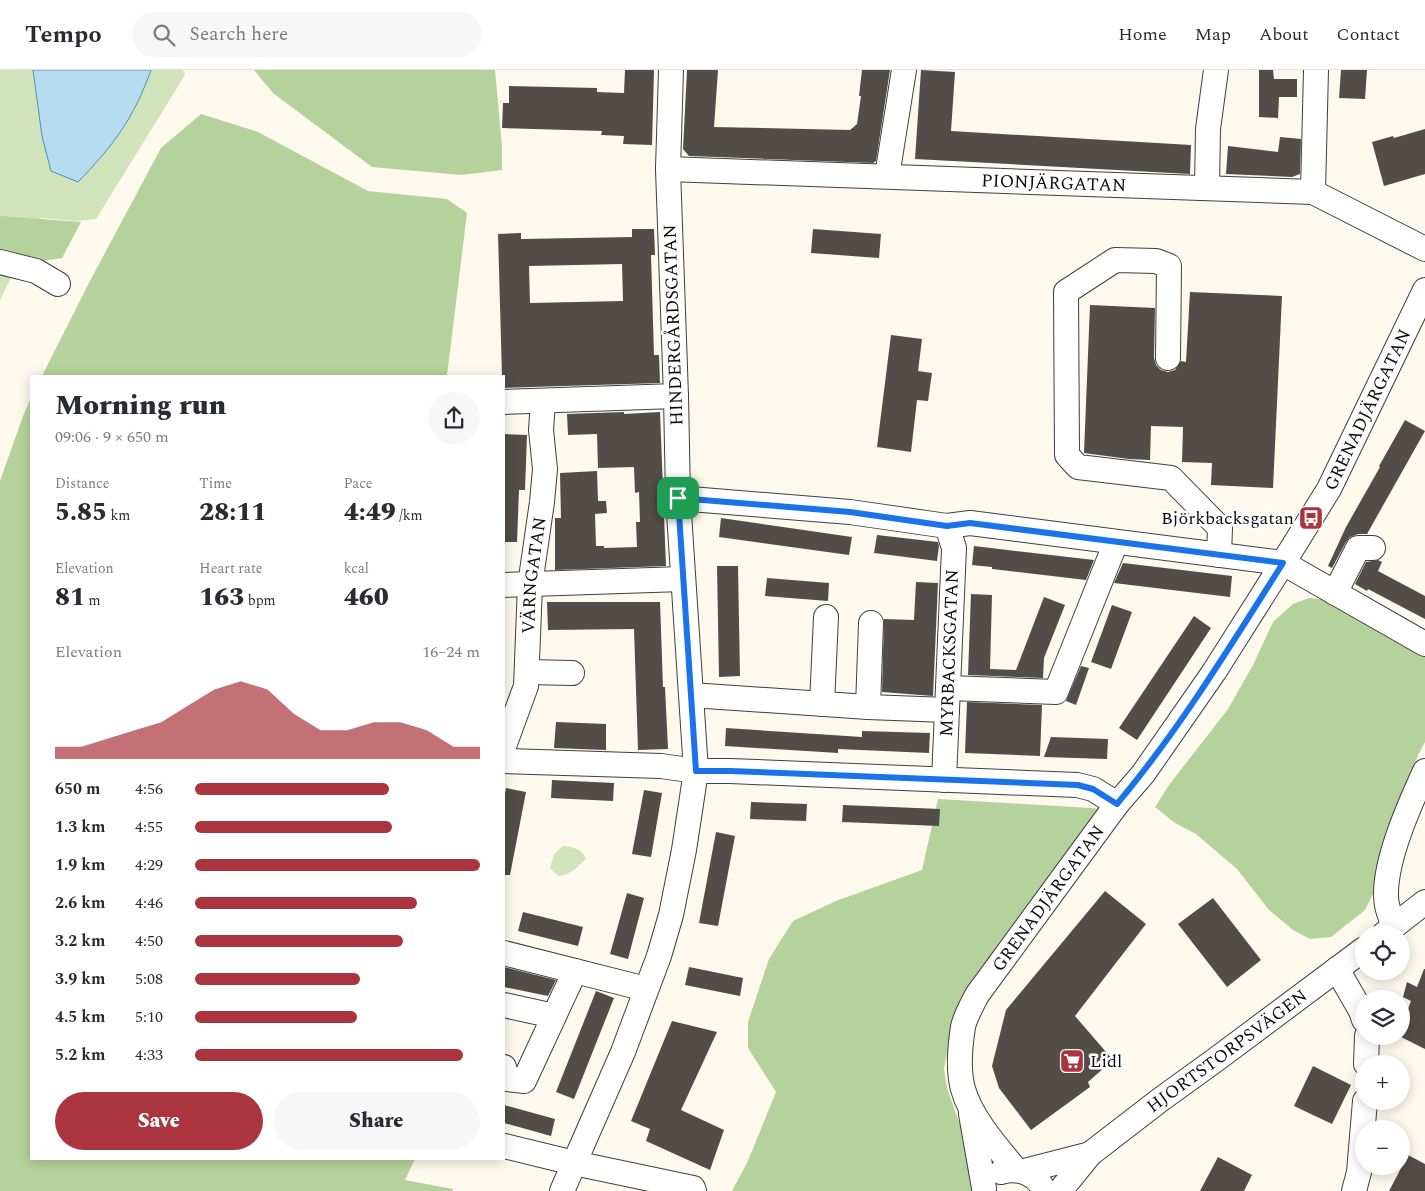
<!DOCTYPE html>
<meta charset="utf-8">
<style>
:root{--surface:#fff;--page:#f7f7f7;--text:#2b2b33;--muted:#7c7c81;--line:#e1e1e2;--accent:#aa353e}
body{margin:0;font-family:Spectral,serif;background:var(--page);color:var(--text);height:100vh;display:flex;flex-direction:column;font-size:19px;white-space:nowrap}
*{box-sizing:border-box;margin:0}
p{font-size:16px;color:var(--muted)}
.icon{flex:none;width:28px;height:28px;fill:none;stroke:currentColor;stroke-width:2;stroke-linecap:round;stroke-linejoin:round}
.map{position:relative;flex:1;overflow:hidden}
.sheet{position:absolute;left:30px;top:305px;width:475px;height:785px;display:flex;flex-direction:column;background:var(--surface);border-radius:0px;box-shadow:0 2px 12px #0003}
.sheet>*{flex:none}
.tools{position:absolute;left:1355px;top:855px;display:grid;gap:10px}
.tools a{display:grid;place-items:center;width:55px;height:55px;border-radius:50%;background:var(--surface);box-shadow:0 2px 12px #0003;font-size:25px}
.pin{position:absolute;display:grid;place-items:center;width:42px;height:42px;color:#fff;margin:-21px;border-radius:10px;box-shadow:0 2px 8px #0006}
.round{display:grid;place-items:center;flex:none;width:52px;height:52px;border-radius:26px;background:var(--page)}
.headline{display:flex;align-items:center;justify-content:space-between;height:85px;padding:0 25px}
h1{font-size:28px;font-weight:800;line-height:38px}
.stats{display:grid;grid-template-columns:repeat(3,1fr);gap:8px;height:85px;padding:5px 25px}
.stats div{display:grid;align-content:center}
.stats b{font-size:25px;font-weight:800}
.stats small{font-size:14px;font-weight:400}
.stats p{font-size:14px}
.chart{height:140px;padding:10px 25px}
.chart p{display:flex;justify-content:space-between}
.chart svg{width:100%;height:90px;margin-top:5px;fill:var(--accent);opacity:.7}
.primary-button{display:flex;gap:10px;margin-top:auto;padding:10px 25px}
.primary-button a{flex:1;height:58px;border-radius:30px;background:var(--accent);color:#fff;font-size:20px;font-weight:800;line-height:58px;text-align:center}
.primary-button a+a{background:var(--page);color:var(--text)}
ul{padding:0 25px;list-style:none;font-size:16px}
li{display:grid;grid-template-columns:80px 60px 1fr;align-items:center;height:38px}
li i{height:12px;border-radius:6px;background:var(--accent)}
header{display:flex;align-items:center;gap:30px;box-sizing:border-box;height:70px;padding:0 25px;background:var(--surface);border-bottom:1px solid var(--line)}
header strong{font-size:24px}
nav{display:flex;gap:28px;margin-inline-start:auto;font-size:18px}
.search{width:350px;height:45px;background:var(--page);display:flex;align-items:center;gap:12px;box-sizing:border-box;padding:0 18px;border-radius:28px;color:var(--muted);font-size:19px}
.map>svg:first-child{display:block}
.green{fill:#d0e3ba}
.forest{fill:#b5d29c}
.water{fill:#b7dbee;stroke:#4791bc}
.building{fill:#534d49;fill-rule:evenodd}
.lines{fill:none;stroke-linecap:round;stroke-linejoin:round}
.minor-casing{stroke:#3f3f3f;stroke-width:26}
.minor{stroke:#fff;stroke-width:24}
.route-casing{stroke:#fff;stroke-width:10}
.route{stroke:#1a73e8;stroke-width:6}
.labels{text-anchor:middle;stroke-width:5;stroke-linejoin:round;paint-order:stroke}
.street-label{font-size:18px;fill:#0c0c0c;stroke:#fff}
.poi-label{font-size:18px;fill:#0c0c0c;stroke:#fff;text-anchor:end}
</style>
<header>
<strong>Tempo</strong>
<div class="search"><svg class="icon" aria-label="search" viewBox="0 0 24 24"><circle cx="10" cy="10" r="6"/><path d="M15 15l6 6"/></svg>Search here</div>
<nav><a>Home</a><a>Map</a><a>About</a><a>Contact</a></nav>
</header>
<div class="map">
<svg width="1425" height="1121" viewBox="0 0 1425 1121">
<rect width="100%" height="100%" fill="#fdf9ec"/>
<path class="green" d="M 0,0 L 33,0 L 42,66 L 78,112 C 113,76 134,48 151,0 L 183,0 L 185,5 L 96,149 L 77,151 L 40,148 L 0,230 Z
M 563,776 C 574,777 582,779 586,789 C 577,797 571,805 558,806 L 550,798 L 554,784 Z"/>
<path class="forest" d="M 254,0 L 495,0 L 502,77 L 502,100 L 461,105 L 372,97 L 273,23 Z
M 201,44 L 258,62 L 368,121 L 447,129 L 467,143 L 447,306 L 42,306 L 91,209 L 161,78 Z
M 0,146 L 81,152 L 62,188 L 30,193 L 0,185 Z
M 31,328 L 31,1089 L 415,1089 L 405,1110 L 453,1119 L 453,1121 L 0,1121 L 0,411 L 23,346 Z
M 1309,528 L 1328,530 L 1425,583 L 1425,672 L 1419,683 L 1394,746 L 1374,822 L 1365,840 L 1331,867 L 1310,869 L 1293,860 L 1269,840 L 1237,799 L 1196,764 L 1175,753 L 1155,737 L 1169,715 L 1228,639 L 1253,595 L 1273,552 L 1293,534 Z
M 938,729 L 1107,739 L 953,951 L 944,999 L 947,1018 L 983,1121 L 732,1121 L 747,1093 L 776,1022 L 748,978 L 748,952 L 769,889 L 793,851 L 836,831 L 922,800 Z"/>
<path class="water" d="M 33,0 L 151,0 C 134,48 113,76 78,112 L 51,101 L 42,66 Z"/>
<path class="building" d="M 625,0 L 654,0 L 652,75 L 623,74 L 624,66 L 601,65 L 602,61 L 502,58 L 503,33 L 509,33 L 509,16 L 597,18 L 597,22 L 624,23 Z
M 687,0 L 718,0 L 714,57 L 850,60 L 857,54 L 861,26 L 859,26 L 862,0 L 890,0 L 876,91 L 873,93 L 689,86 L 683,79 Z
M 921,0 L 955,2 L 951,61 L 1191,75 L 1190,104 L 915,89 Z
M 1259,0 L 1273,0 L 1274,9 L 1297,9 L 1297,27 L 1279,27 L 1278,48 L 1259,47 Z
M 1341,0 L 1367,0 L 1365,29 L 1339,28 Z
M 1425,59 L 1425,104 L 1384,116 L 1372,72 L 1393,66 L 1394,68 Z
M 1280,67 L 1301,69 L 1300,104 L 1292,107 L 1226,104 L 1228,76 L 1278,82 Z
M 632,159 L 654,159 L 655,185 L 651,185 L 654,285 L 659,285 L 660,313 L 504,318 L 504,306 L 502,306 L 498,164 L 521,163 L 521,169 L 632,167 ZM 622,194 L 623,231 L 530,233 L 529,196 Z
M 813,159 L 881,164 L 879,188 L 811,183 Z
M 1190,222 L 1282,226 L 1273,418 L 1211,415 L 1212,393 L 1182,392 L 1183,357 L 1151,356 L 1150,390 L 1129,389 L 1084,383 L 1090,235 L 1155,238 L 1154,288 L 1156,295 L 1161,300 L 1168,302 L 1175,300 L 1181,291 L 1186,292 Z
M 891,265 L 922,269 L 918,301 L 932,303 L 928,331 L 917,330 L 911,382 L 877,377 Z
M 624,342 L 624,344 L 660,342 L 666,496 L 555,500 L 555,448 L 561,448 L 560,403 L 597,401 L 598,431 L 606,431 L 607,443 L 595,444 L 596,476 L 604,476 L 604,478 L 637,477 L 636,452 L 640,452 L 639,422 L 635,423 L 634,397 L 598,398 L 597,364 L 568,365 L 567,344 Z
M 1405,350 L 1425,361 L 1367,464 L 1358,464 L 1350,467 L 1346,472 L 1332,498 L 1328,496 L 1346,457 L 1380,397 L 1379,396 Z
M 504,364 L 527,365 L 525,420 L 519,420 L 517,472 L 504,472 Z
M 721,448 L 852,467 L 849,485 L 719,467 Z
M 877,465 L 938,472 L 939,476 L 937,491 L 874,483 Z
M 974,476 L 1094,490 L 1086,510 L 992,499 L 992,497 L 972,495 Z
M 1378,490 L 1382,492 L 1378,501 L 1425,526 L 1425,549 L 1368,519 L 1367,521 L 1355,514 L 1366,492 Z
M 1123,493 L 1232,506 L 1230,527 L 1114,513 Z
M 717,496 L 738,496 L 740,606 L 719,607 Z
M 767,508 L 829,513 L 828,531 L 765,526 Z
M 916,512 L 938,513 L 933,626 L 882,622 L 884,549 L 914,550 Z
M 971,524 L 992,525 L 990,599 L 1016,600 L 1044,527 L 1065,535 L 1044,588 L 1043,608 L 968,605 Z
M 547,532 L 660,532 L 663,617 L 665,617 L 668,679 L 638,680 L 634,559 L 548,560 Z
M 1112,535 L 1132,542 L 1111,599 L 1091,592 Z
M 1194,546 L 1211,558 L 1137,670 L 1119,658 Z
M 1081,596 L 1089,598 L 1076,635 L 1066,631 Z
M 967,632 L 1042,635 L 1040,686 L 965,683 Z
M 556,652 L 606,654 L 606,680 L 554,678 Z
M 726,658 L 862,667 L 862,661 L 930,663 L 929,683 L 838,679 L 838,683 L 725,676 Z
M 1051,667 L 1108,669 L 1107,689 L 1044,687 Z
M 552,710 L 614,713 L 613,731 L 551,728 Z
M 506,718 L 526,722 L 510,805 L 504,805 L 504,729 Z
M 644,720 L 662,723 L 651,787 L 632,784 Z
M 751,732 L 807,734 L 806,751 L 750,749 Z
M 843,735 L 940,739 L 939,756 L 842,752 Z
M 716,762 L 735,766 L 718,856 L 699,853 Z
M 1105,821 L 1146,854 L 1075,946 L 1113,990 L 1088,1012 L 1090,1017 L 1031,1060 L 999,1018 L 992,996 L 1006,940 Z
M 627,823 L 644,828 L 628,889 L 610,884 Z
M 1213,828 L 1261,890 L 1227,917 L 1178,854 Z
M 523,842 L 583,857 L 578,876 L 518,861 Z
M 504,897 L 556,910 L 548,926 L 504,917 Z
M 689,897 L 743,908 L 740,926 L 685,915 Z
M 1424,899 L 1425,899 L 1425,979 L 1399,966 L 1401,966 L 1401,958 L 1411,931 L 1403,927 L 1407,912 L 1417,917 Z
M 596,921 L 614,928 L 574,1029 L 556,1022 Z
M 672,951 L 717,962 L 681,1040 L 724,1060 L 710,1100 L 646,1071 L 650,1059 L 631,1051 Z
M 1313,996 L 1351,1015 L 1332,1054 L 1294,1036 Z
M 504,1035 L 555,1049 L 551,1066 L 504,1053 Z
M 1408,1085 L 1425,1094 L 1425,1121 L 1389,1121 Z
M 1218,1087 L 1252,1105 L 1244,1121 L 1200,1121 Z"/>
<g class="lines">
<defs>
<g id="minor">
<path id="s1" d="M 668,99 L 1313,122 L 1425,179"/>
<path d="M 887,106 L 904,0"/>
<path d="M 1207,118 L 1208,59 L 1216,0"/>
<path d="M 1313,122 L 1316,0"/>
<path d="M 0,192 L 36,201 L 58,214"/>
<path d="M 1168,288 L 1169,196 L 1156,191 L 1115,190 L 1066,222 L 1067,385 L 1078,397 L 1171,408 L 1220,458 L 1219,485"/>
<path d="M 504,332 L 676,326"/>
<path d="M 678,428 L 850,442 L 947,456 L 954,478 L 944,710"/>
<path d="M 947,456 L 970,453 L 1283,493 L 1425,574"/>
<path d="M 504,515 L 683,509"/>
<path d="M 1335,523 L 1358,478 L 1373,478"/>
<path d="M 871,553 L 868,637 L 947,640"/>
<path d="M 527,602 L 572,603"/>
<path d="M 948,618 L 1056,622 L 1116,472"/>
<path d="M 691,625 L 868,637"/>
<path d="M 822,634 L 826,547"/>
<path id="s2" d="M 504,676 L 526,616 L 530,515 L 542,432 L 545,399 L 541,360 L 543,331"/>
<path d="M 504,691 L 661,696 L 696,701 L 730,701 L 1077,715 L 1093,719 L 1117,734"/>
<path d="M 1394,856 C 1390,846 1386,837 1386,826 C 1385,789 1410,734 1425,701"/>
<path d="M 1384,864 L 1425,832"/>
<path d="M 504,883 L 646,919"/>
<path d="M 1337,899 L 1361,941 L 1364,950"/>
<path d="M 504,935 L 554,946"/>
<path d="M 1366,994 L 1367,966"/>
<path d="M 504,997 L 507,1009 L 524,1011 L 575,901"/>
<path d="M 971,1044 L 984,1118"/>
<path d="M 504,1076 L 574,1093 L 693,1118 L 694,1121"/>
<path id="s3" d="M 1016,1100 C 997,1077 971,1048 963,1019 C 958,1001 960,976 963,957 C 965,947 972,935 977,925 L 1117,734 L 1143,704 L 1214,602 L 1283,493 L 1329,419 L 1425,220"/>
<path d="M 1024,1101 L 1090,1084"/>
<path d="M 1001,1102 C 1018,1097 1037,1103 1044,1121"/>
<path d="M 562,1121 L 623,982 L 659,886 L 671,845 L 684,780 L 696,701 L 678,428 L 676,326 L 668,99 L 671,0"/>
<path id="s4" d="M 1060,1121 L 1090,1084 L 1160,1030 L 1214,991 L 1364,879"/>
<path d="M 1354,1121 L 1359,1102 L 1365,1031"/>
</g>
</defs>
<use href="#minor" class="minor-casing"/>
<use href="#minor" class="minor"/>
</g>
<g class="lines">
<defs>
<path id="route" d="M 678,428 L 850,442 L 947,456 L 970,453 L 1283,493 C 1231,575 1180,659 1117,734 L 1093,719 L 1078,715 L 730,701 L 696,701 Z"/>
</defs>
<use href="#route" class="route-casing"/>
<use href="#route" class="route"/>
</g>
<defs>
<symbol id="bus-square" viewBox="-11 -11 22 22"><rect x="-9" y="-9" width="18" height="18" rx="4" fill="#aa353e" stroke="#fff"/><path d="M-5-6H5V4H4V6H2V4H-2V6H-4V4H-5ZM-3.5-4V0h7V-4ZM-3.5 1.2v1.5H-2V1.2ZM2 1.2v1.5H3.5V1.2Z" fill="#fff"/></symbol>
<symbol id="supermarket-square" viewBox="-11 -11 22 22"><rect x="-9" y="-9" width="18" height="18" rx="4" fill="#aa353e" stroke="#fff"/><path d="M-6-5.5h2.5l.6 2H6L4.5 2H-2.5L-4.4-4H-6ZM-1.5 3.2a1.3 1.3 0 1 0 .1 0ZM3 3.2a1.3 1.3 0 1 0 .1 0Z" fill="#fff"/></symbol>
</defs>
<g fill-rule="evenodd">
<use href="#bus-square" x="1297" y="434" width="28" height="28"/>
<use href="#supermarket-square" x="1058" y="977" width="28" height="28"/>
</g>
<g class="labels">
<g class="street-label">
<text dy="6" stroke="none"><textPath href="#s1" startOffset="386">PIONJÄRGATAN</textPath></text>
<text transform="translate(673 255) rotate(-92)" y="6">HINDERGÅRDSGATAN</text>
<text dy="6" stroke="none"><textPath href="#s3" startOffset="900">GRENADJÄRGATAN</textPath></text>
<text dy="6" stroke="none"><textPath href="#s2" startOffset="175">VÄRNGATAN</textPath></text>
<text transform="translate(949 583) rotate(-88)" y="6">MYRBACKSGATAN</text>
<text dy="6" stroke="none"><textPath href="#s3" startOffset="315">GRENADJÄRGATAN</textPath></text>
<text dy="6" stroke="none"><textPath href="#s4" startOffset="219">HJORTSTORPSVÄGEN</textPath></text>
</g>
<g class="poi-label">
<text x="1294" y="454">Björkbacksgatan</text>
<text x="1090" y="997" text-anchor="start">Lidl</text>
</g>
</g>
</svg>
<div class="tools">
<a><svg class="icon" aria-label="locate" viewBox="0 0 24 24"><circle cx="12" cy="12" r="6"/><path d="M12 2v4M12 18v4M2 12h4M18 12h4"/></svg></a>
<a><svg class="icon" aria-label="layers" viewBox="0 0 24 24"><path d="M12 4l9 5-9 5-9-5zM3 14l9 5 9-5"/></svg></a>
<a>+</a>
<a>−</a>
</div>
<div class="pin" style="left:678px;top:428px;background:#1e9e55"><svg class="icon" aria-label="arrive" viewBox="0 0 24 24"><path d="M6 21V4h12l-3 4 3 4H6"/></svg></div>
<section class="sheet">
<div class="headline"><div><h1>Morning run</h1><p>09:06 · 9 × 650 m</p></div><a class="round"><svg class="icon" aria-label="share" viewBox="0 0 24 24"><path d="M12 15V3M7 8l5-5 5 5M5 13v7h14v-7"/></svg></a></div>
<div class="stats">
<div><p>Distance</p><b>5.85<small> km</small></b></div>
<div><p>Time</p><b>28:11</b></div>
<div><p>Pace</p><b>4:49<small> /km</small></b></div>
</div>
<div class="stats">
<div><p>Elevation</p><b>81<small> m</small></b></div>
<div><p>Heart rate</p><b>163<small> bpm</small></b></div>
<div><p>kcal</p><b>460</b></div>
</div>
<div class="chart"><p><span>Elevation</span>16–24 m</p>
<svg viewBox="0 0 160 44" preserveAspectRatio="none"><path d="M0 44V38L10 38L20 34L30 30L40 26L50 18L60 10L70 6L80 10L90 22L100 30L110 30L120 26L130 26L140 30L150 38L160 38V44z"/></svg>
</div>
<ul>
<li><b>650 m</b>4:56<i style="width:68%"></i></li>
<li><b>1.3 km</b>4:55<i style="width:69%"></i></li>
<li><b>1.9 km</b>4:29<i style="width:100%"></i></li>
<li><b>2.6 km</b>4:46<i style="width:78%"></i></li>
<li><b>3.2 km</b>4:50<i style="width:73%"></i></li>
<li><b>3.9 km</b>5:08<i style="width:58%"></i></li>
<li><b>4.5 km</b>5:10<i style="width:57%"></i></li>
<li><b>5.2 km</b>4:33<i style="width:94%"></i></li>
</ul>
<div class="primary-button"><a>Save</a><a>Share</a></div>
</section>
</div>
